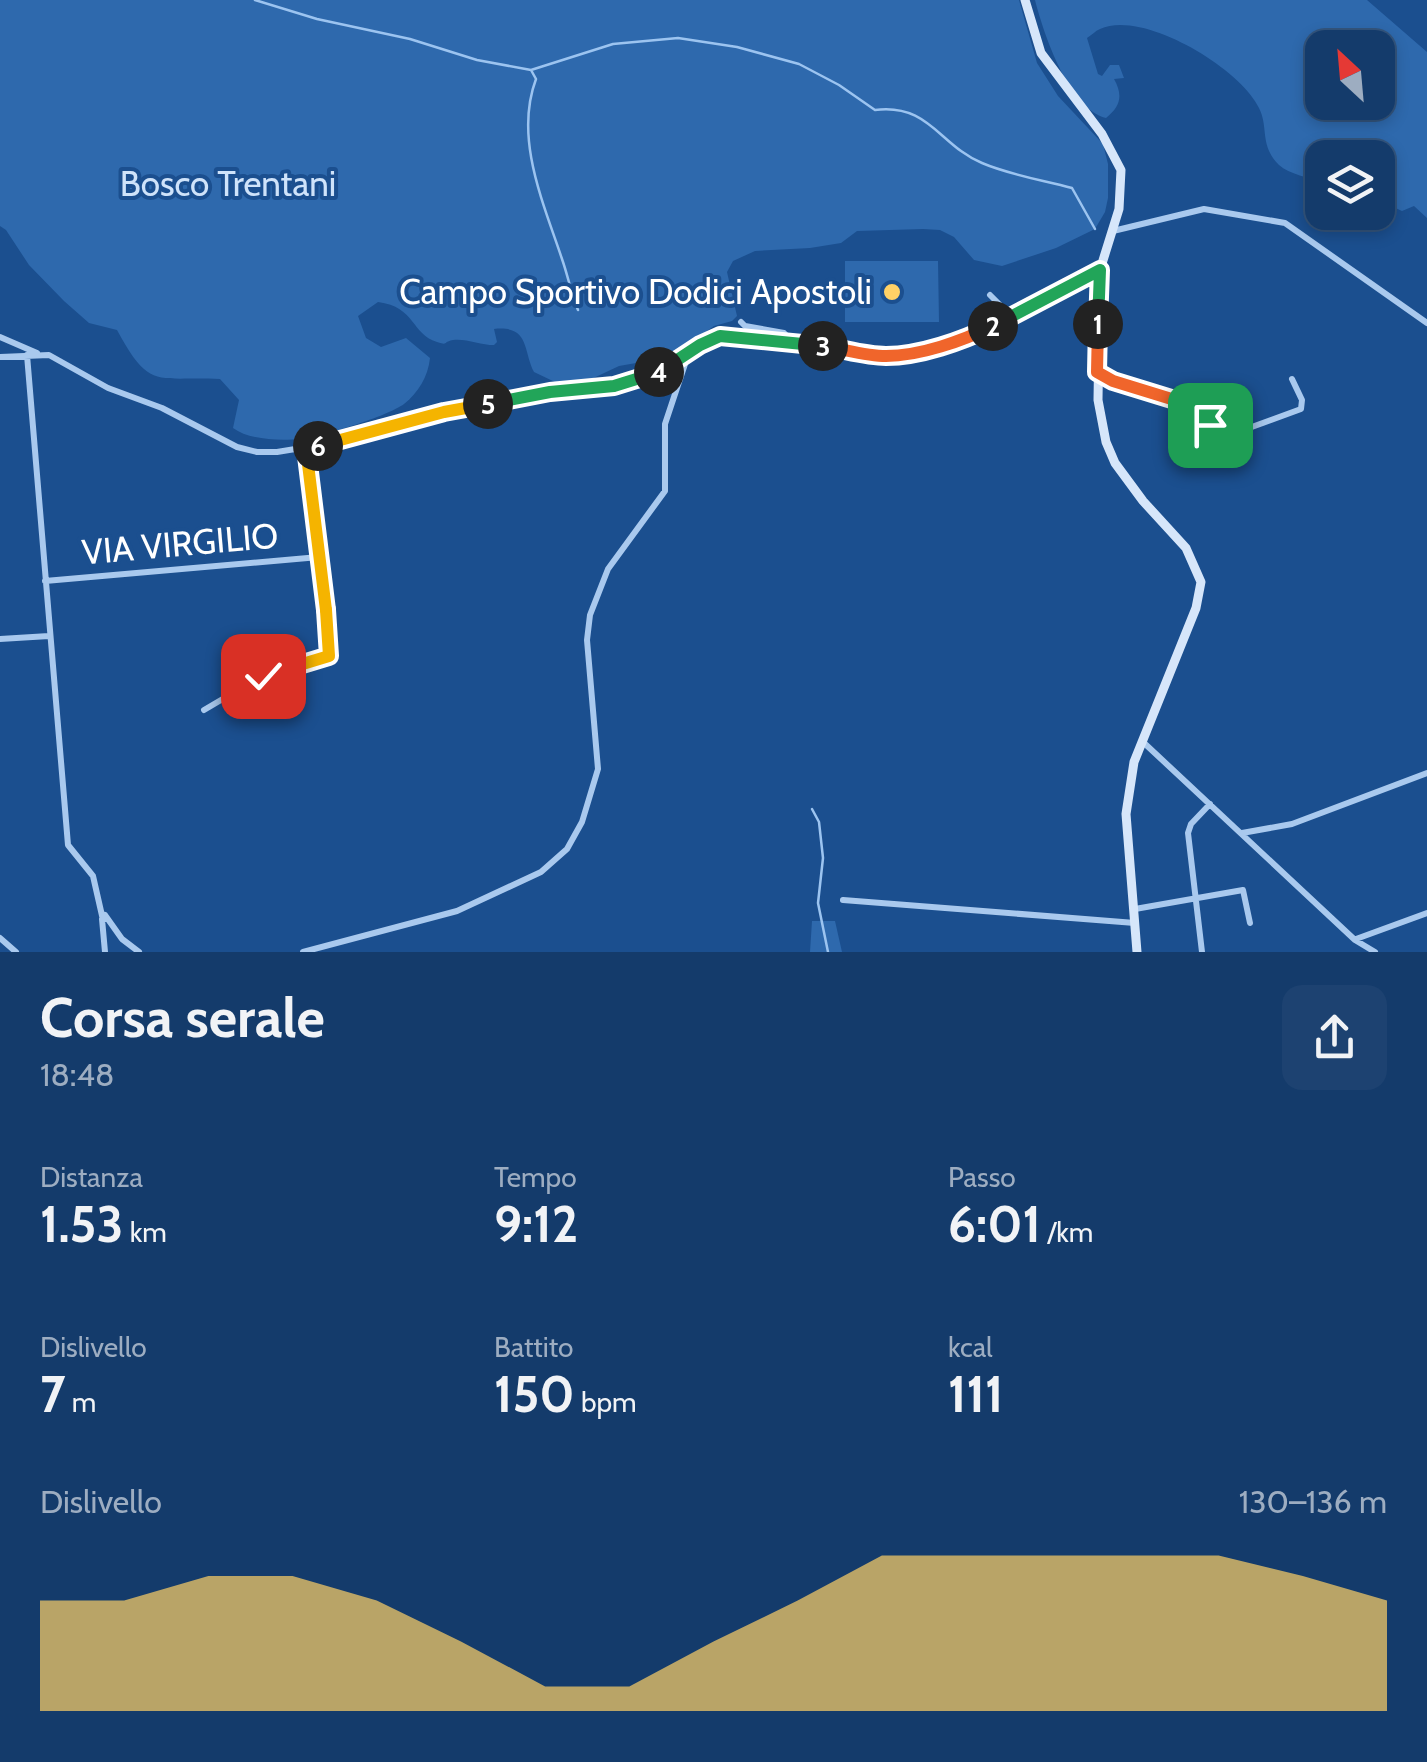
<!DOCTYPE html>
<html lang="it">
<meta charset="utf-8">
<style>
:root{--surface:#143b6b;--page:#1d4271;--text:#f1f3f6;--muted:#9dadc1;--line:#33557e;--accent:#ffd166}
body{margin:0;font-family:Cabin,sans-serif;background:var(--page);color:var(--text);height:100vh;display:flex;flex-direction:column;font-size:38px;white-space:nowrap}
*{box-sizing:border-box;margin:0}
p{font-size:32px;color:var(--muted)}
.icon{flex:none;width:55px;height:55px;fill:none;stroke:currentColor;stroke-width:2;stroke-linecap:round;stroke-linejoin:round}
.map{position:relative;height:952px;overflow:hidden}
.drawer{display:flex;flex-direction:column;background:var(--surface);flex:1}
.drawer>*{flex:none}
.needle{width:65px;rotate:334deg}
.buttons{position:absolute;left:1305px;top:30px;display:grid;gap:20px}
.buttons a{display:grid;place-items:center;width:90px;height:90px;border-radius:20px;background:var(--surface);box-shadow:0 5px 15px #0003,0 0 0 2px var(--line);font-size:50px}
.pin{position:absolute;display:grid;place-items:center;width:85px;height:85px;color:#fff;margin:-42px;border-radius:20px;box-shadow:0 5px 15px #0006}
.km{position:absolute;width:50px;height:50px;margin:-25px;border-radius:50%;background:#222;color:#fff;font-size:28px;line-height:50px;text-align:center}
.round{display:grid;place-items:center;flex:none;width:105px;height:105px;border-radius:20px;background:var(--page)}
.summary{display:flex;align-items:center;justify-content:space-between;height:170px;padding:0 40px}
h1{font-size:55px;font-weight:800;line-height:75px}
.metrics{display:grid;grid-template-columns:repeat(3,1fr);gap:15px;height:170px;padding:10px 40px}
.metrics div{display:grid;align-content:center}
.metrics b{font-size:50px;font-weight:800}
.metrics small{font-size:28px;font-weight:400}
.metrics p{font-size:28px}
.chart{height:280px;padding:20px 40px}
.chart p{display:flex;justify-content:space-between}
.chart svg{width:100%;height:180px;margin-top:10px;fill:var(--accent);opacity:.7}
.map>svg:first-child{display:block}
.green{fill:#2e69ad;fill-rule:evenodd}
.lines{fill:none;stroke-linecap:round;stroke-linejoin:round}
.stream{stroke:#9cc4f0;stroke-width:2.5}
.street{stroke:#a9c9ee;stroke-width:6}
.secondary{stroke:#d6e6fa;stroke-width:9}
.split-1-casing{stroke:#fff;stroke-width:20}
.split-2-casing{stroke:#fff;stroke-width:20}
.split-3-casing{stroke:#fff;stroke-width:20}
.split-4-casing{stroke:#fff;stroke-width:20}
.split-5-casing{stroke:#fff;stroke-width:20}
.split-6-casing{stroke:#fff;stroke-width:20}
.split-7-casing{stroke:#fff;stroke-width:20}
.split-8-casing{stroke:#fff;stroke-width:20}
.split-1{stroke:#f0652b;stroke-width:12}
.split-2{stroke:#22a559;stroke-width:12}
.split-3{stroke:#f0652b;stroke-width:12}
.split-4{stroke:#22a559;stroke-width:12}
.split-5{stroke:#22a559;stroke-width:12}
.split-6{stroke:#f5b400;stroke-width:12}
.split-7{stroke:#f5b400;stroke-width:12}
.split-8{stroke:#f5b400;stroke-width:12}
.poi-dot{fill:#ffd166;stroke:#1b4f8f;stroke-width:4}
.labels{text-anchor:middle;stroke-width:8;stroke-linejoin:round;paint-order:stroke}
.park-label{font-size:35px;fill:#cfe3fa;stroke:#1b4f8f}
.poi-label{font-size:35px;fill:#fff;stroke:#1b4f8f;text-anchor:end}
.street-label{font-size:35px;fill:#fff;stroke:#1b4f8f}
</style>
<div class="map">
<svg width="1427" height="952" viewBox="0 0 1427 952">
<rect width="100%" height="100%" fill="#1b4f8f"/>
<path class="green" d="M 0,0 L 1019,0 L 1037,63 L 1058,96 L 1103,144 L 1108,164 L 1108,198 L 1105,212 L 1095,229 L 1056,248 L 1002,266 L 974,260 L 954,237 L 940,230 L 923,229 L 857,231 L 841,243 L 810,248 L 755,251 L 733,261 L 727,272 L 737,316 L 732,321 L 714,326 L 670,357 L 619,366 L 585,382 L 555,382 L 534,372 C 523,351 530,325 494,329 L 497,342 L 494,345 C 481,345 465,338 453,340 C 442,342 449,346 437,342 C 411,334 416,307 378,302 L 358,316 L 366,338 L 381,347 L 406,338 L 430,358 C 428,377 418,393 404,404 C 388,416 321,437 300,439 C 280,441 249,440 233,428 L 239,400 L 220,379 C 156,376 150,391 117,330 L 89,323 L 64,301 L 29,265 L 6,230 L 0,226 Z
M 1035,0 L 1367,0 L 1427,52 L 1427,218 L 1414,206 L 1402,211 L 1378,200 L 1378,158 L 1322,158 L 1322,182 C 1310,178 1289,174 1279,165 C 1259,145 1269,128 1259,108 C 1241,69 1143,9 1100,29 C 1095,31 1092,35 1087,38 L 1098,74 L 1102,76 L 1110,65 L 1119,65 L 1124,78 L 1114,79 C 1123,95 1121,106 1106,118 C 1069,109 1044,35 1035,0 ZM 1322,48 L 1378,48 L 1378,102 L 1322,102 Z
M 845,261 L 938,261 L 939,322 L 845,322 Z
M 812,921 L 835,921 L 842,952 L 810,952 Z"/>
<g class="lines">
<path class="stream" d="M 255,0 L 317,19 L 410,39 L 477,60 L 531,70 L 536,79 C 514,138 543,202 562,259 C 568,276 571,293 578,310
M 531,70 L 613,44 L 678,38 L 737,47 L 799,64 L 839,85 L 875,110 C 929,103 940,146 982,163 C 1010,175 1042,180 1072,188 L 1095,229
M 812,809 L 819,822 L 823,858 L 818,903 L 828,952"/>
<path class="street" d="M 1113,231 L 1204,209 L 1285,223 L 1427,323
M 990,295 L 1011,316
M 741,322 L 745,326 L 784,333 L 788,337 L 787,342
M 0,337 L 37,353
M 27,355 L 68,845 L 93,876 L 103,920
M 0,357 L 49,355 L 108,388 L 162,408 L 237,447 L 257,452 L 277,452 L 344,441 L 449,411 L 545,392 L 629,383 L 662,370 L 704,342 L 719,336 L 751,337 L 880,356 L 916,352 L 985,329 L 1099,270
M 1098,372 L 1113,381 L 1178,401 L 1221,429 L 1249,428 L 1301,409 L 1302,400 L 1292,379
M 45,581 L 319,557
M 0,639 L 49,636
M 204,710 L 260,677 L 322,660 L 331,653 L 306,448
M 1143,742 L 1355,940 L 1375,952
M 1242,833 L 1292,824 L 1427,773
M 843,900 L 1135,923
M 1135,909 L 1243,890 L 1250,923
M 0,938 L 16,952
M 1356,939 L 1427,913
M 105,952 L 102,919 L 105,915 L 122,939 L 139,952
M 303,952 L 457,911 L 541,872 L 567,849 L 582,822 L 598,769 L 587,640 L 590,615 L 608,569 L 665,491 L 665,424 L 689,352
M 1202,952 L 1188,833 L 1191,824 L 1210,804"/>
<path class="secondary" d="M 1025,0 L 1041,53 L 1102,134 L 1121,170 L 1119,209 L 1100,270 L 1098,400 L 1106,442 L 1115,463 L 1143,501 L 1186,548 L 1201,582 L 1196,608 L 1134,762 L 1126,814 L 1137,952"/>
</g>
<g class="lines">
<defs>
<path id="split-1" d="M 1098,324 L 1097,372 L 1113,381 L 1178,401 L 1210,425"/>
<path id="split-2" d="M 993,326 L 1100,270 L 1098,324"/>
<path id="split-3" d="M 823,346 C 844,349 865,356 886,356 C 920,356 962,341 993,326"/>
<path id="split-4" d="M 659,372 L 700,345 L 720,336 L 823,346"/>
<path id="split-5" d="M 488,404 L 550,392 L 614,386 L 659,372"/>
<path id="split-6" d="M 318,446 L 444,412 L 488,404"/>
<path id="split-7" d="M 318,446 L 306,448 L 326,610"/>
<path id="split-8" d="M 263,676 L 329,656 L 326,610"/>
</defs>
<use href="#split-1" class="split-1-casing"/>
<use href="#split-2" class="split-2-casing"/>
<use href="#split-3" class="split-3-casing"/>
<use href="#split-4" class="split-4-casing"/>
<use href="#split-5" class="split-5-casing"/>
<use href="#split-6" class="split-6-casing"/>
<use href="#split-7" class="split-7-casing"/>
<use href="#split-8" class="split-8-casing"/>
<use href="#split-1" class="split-1"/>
<use href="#split-2" class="split-2"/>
<use href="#split-3" class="split-3"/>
<use href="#split-4" class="split-4"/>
<use href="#split-5" class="split-5"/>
<use href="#split-6" class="split-6"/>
<use href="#split-7" class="split-7"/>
<use href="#split-8" class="split-8"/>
</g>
<circle class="poi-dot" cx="892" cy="292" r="10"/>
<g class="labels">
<g class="park-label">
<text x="228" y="196">Bosco Trentani</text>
</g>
<g class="poi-label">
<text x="872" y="304">Campo Sportivo Dodici Apostoli</text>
</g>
<g class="street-label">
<text transform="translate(180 544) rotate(-5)" y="12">VIA VIRGILIO</text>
</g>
</g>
</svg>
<div class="buttons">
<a><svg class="needle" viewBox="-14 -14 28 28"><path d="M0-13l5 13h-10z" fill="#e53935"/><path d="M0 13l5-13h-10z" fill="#9dadc1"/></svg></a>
<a><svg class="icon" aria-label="layers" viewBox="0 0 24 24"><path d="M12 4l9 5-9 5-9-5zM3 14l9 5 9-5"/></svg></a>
</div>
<div class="pin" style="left:1210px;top:425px;background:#1e9e55"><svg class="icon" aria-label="arrive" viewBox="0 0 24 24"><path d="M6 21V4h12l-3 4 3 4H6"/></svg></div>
<div class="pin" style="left:263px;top:676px;background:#d93025"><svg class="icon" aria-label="check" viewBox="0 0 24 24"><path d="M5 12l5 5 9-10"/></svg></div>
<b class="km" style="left:1098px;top:324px">1</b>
<b class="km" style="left:993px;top:326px">2</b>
<b class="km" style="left:823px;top:346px">3</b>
<b class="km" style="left:659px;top:372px">4</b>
<b class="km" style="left:488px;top:404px">5</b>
<b class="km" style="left:318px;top:446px">6</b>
</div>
<section class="drawer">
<div class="summary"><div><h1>Corsa serale</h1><p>18:48</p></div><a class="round"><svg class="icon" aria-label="share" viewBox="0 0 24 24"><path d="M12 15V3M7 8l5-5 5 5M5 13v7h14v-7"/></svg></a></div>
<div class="metrics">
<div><p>Distanza</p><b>1.53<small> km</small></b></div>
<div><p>Tempo</p><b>9:12</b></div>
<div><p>Passo</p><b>6:01<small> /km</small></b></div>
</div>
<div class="metrics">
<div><p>Dislivello</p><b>7<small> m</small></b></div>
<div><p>Battito</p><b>150<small> bpm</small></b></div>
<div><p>kcal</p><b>111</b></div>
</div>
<div class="chart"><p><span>Dislivello</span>130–136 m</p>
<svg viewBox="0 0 160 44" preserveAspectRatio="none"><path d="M0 44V17L10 17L20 11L30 11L40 17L50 27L60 38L70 38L80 27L90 17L100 6L110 6L120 6L130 6L140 6L150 11L160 17V44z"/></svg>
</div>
</section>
